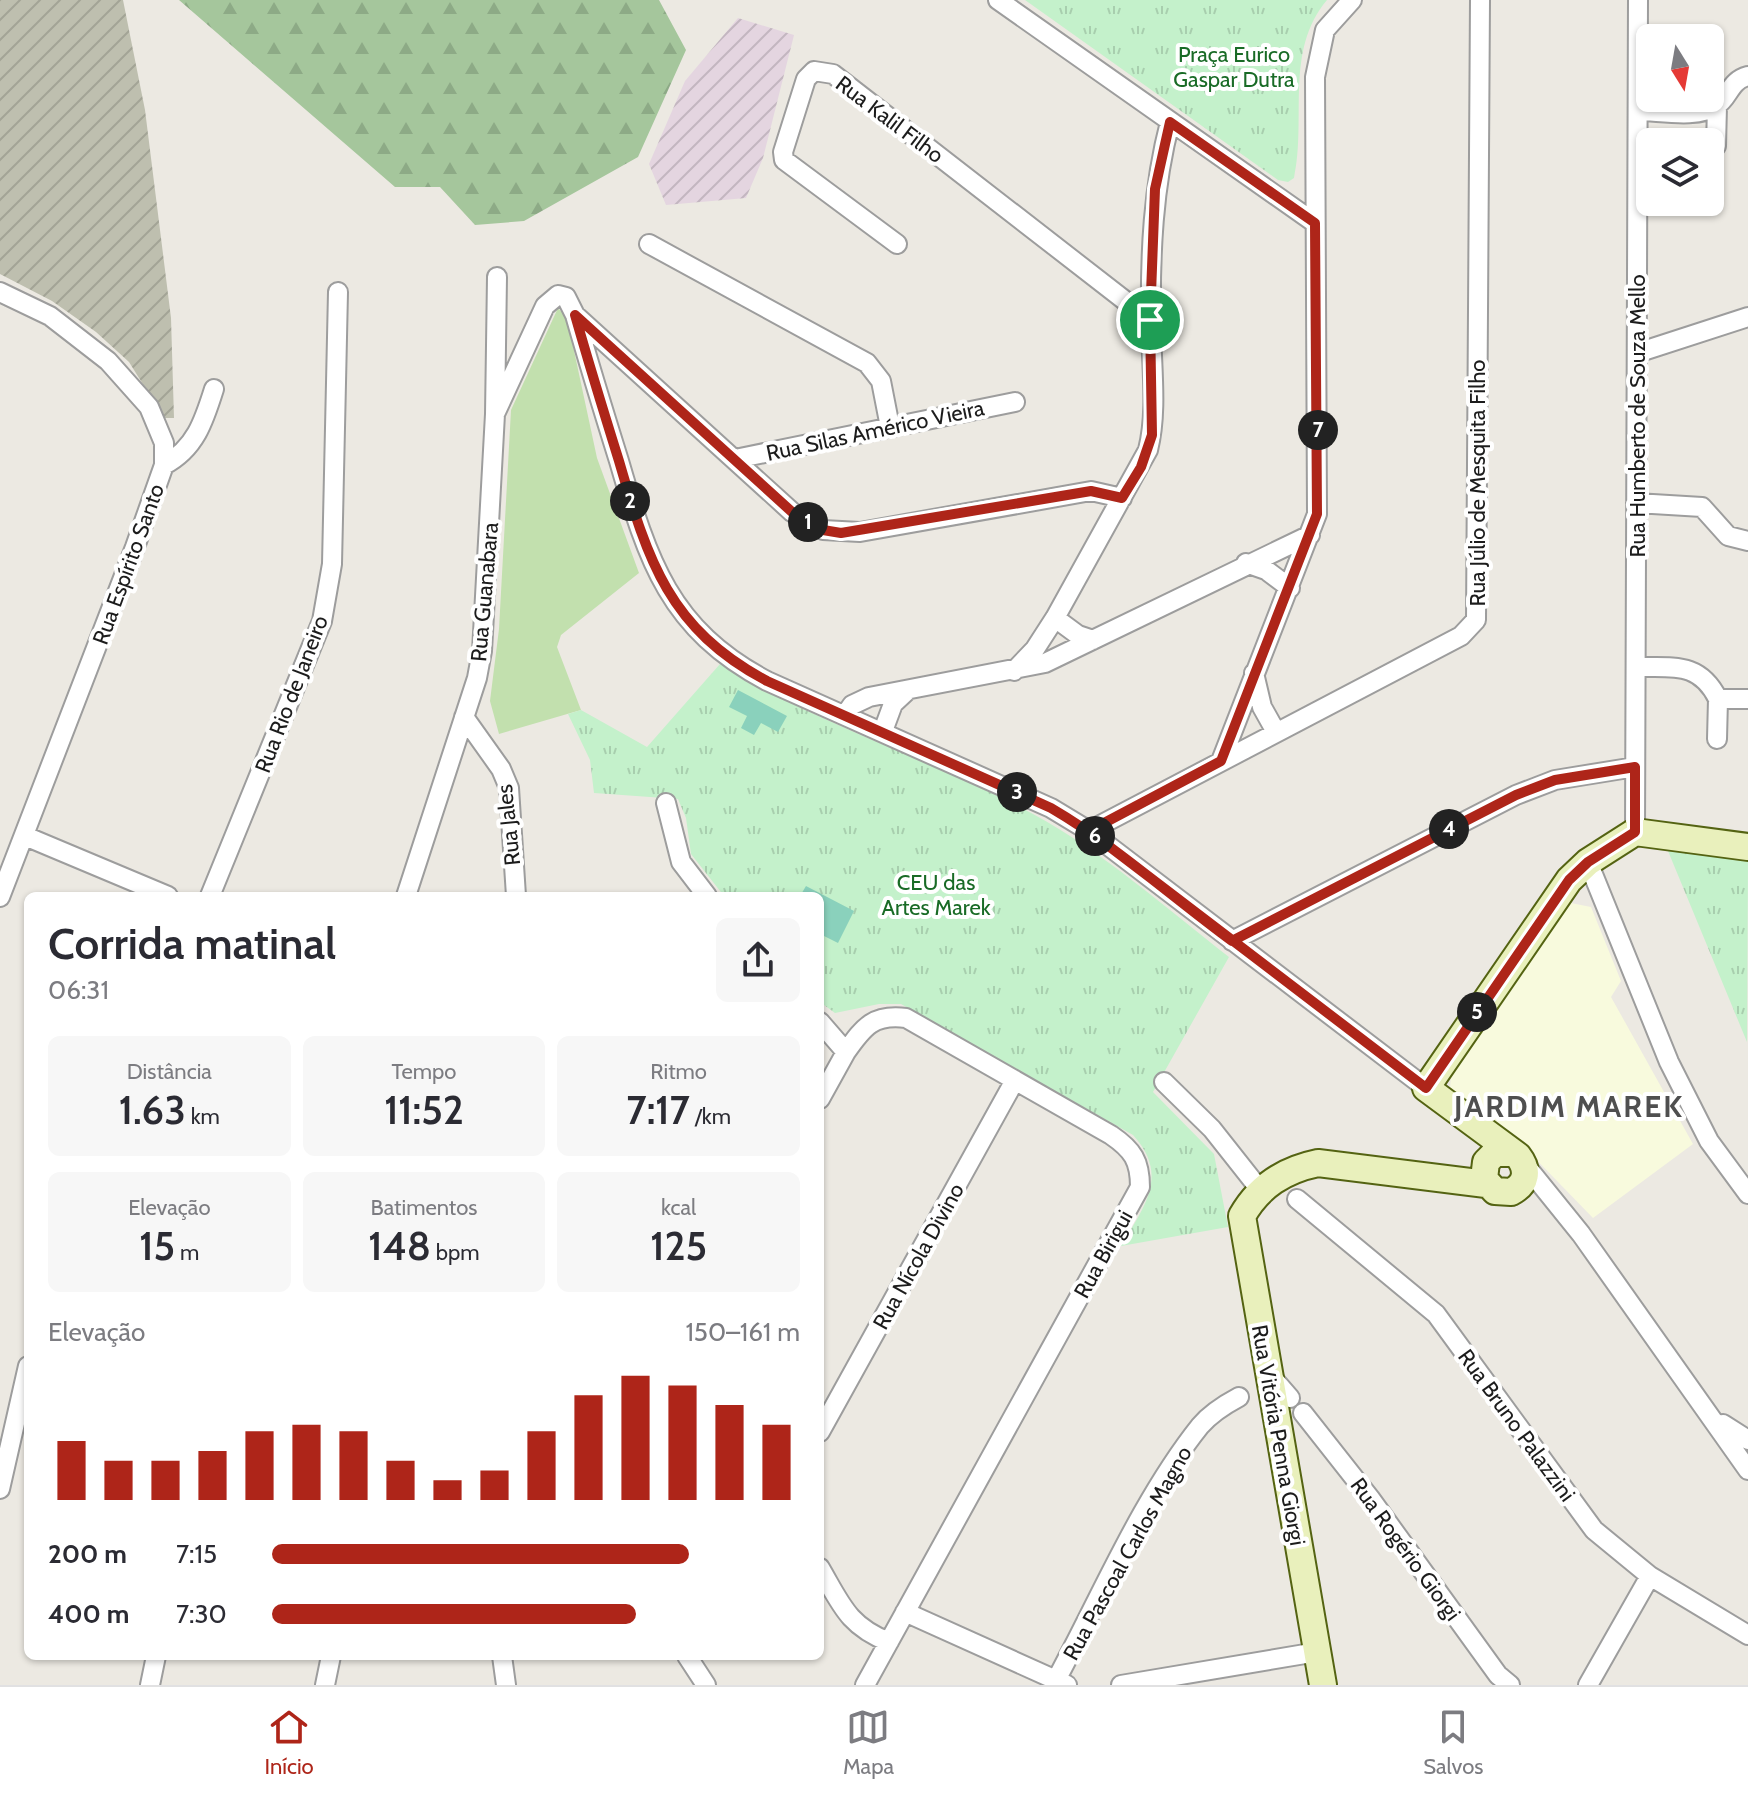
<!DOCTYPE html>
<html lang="pt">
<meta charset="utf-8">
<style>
:root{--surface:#fff;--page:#f7f7f7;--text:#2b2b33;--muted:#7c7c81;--line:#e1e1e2;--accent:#ae2519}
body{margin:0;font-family:Cabin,sans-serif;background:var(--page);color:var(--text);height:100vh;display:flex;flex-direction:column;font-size:30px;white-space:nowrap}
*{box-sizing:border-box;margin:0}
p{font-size:26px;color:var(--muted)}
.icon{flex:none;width:44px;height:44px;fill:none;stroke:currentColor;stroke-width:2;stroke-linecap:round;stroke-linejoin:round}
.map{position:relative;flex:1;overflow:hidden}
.details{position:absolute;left:24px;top:892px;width:800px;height:768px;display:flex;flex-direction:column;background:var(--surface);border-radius:12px;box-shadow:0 2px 6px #0004}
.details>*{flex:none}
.needle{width:52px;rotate:169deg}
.tools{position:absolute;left:1636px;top:24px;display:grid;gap:16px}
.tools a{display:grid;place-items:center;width:88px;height:88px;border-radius:12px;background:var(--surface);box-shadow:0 2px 6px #0004;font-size:40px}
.pin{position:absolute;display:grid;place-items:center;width:68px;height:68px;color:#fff;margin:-34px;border:4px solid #fff;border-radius:50%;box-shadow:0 2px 8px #0007}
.km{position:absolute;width:40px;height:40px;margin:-20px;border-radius:50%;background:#222;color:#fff;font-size:22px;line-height:40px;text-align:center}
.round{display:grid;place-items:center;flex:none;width:84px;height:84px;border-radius:12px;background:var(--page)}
.headline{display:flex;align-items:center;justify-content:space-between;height:136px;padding:0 24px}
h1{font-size:44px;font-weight:600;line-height:60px}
.metrics{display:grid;grid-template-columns:repeat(3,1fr);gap:12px;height:136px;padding:8px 24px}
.metrics div{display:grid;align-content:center;border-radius:12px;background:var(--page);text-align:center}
.metrics b{font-size:40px;font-weight:600}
.metrics small{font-size:22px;font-weight:400}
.metrics p{font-size:22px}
.chart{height:224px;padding:16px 24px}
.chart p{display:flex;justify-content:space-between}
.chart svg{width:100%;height:144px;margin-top:8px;stroke:var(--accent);stroke-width:6}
ul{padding:0 24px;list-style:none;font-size:26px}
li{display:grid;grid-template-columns:128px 96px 1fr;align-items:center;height:60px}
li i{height:20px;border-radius:10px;background:var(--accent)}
.tab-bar{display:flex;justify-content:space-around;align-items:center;height:112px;border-top:2px solid var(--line);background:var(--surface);font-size:22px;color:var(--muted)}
.tab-bar a{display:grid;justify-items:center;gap:4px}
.tab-bar .on{color:var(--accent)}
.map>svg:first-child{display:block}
.industrial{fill:url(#industrial-furrows)}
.education{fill:#f8fadd}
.construction{fill:url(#construction-furrows)}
.grass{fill:#c2e0ae}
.forest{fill:url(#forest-firs)}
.park{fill:url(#park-tufts)}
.pitch{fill:#8ad1bc}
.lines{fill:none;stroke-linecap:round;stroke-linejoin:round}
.street-casing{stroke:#9d9d9d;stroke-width:22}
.secondary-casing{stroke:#546312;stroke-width:30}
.street{stroke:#fff;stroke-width:18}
.secondary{stroke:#e9f0bc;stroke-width:26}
.route-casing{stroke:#fff;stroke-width:16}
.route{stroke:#ae2519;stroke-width:10}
.labels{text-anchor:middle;stroke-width:8;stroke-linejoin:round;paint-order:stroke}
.park-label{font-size:22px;fill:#196b26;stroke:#fff}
.street-label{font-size:22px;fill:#1c1c1c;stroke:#fff}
.district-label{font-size:30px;font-weight:bold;letter-spacing:2px;fill:#4f4f4f;stroke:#fff}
</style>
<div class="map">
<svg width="1748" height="1685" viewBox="0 0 1748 1685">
<defs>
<pattern id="industrial-furrows" width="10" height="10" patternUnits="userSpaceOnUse" patternTransform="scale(2)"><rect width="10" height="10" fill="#e4d5e0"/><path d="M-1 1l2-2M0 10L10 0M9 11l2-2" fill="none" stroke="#c3b6c0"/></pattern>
<pattern id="construction-furrows" width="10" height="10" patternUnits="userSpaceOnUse" patternTransform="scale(2)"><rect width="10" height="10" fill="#bebfaf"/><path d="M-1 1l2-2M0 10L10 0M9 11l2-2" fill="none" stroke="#a3a496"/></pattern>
<pattern id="forest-firs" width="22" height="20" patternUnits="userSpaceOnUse" patternTransform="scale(2)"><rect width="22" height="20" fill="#a5c69c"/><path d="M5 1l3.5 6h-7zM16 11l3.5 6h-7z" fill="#8daa86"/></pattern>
<pattern id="park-tufts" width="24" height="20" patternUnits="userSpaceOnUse" patternTransform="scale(2)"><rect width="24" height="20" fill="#c4f1cb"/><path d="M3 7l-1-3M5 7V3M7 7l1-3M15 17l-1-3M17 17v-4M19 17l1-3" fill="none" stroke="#a8ceae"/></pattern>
</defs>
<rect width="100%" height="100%" fill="#ece9e2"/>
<path class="industrial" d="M 738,18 L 794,35 L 763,158 L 746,198 L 666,205 L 649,164 L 685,81 Z"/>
<path class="education" d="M 1571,903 L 1591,907 L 1621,981 L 1611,997 L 1693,1144 L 1593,1218 L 1522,1145 L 1450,1090 L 1451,1075 L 1562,912 Z"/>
<path class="construction" d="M 0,0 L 123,0 L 145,110 L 171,318 L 174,418 L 164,418 L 129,362 L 96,332 L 52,301 L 0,274 Z"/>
<path class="grass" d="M 558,308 L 567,318 L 597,458 L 639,573 L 561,635 L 557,647 L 581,710 L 499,734 L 490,701 L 499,629 L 511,410 Z"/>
<path class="forest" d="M 179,0 L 659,0 L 686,50 L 638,157 L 524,221 L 475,225 L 440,187 L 395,187 Z"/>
<path class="park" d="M 1025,0 L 1327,0 C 1284,51 1307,118 1294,178 L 1288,182 L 1278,180 Z
M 720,664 C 818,725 931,758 1033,814 C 1103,852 1166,908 1229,957 L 1153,1092 L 1214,1154 L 1228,1227 L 1121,1246 C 1144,1207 1170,1175 1133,1135 L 901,1004 L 879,1004 L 835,1013 L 820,1002 L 820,896 L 724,896 L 691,854 L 686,818 L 678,799 L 594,793 L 590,760 L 568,714 L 581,710 L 647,747 Z
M 1668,851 L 1748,859 L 1747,1042 Z"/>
<path class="pitch" d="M 738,690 L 787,716 L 778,732 L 761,723 L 754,735 L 741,728 L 747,716 L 729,707 Z
M 806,886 L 854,911 L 838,943 L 820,934 L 820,896 L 800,896 Z"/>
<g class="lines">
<defs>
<path id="street" d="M 998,0 L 1315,223
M 1638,111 C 1659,111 1698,119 1716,106 C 1730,97 1729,81 1748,76
M 1716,146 L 1717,106
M 649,244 L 867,363 L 881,381 L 890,427
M 897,244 L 784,160 L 783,152 L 806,79 L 814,71 L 833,74 L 1150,320
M 0,292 L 50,316 L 108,361 L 149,407 L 164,443 L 164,465 L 135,547 L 0,897
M 575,315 L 792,512 L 823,530 L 860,532 L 1091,491 L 1122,498
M 1637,353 L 1748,317
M 495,414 L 545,306 L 558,295 L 566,297 L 575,315 C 589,364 604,413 619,461 C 648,561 669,629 767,681 L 1051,808 L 1089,831 L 1426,1088
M 735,459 L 1015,402
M 164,465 C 195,449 204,421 214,389
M 1636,503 L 1702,507 L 1728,536 L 1748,541
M 1246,563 L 1266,570 L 1290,588
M 1055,618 L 1078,635 L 1093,640
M 1636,667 C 1673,668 1699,661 1718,699 L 1748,699
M 1014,671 L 1035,649 L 1055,618 L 1148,450 C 1158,410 1151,364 1151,322 C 1150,254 1153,187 1170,122
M 1254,673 L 1262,707 L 1276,732
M 845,715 L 852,705 L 869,697 L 1045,663 L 1310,535
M 464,717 L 501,769 L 509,788 L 516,896
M 883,731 L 893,704 L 908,690
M 1717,739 L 1718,699
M 1221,761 L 1317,514 L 1315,77 L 1325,30 L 1352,0
M 666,803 L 681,862 L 707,896
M 1089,831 L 1461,636 L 1476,620 L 1480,0
M 1635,832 L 1638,0
M 25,836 L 168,896
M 1588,862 L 1669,1062 L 1709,1141 L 1748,1194
M 210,896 L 322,621 L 332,564 L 338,292
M 406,896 L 477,678 L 482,651 L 495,414 L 497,277
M 1232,941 L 1516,795 L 1555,780 L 1635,767
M 820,1022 L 846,1052 C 864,1026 874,1014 906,1018 L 1111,1135 C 1133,1150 1140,1161 1140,1187 L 865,1685
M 1164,1082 L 1212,1129 L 1261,1191
M 820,1099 L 846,1052
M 1522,1161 L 1581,1234 L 1748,1470
M 1297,1199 L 1436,1314 L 1594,1530 L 1650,1576 L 1748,1635
M 1270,1375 L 1290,1398
M 1303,1413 L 1370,1498 L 1498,1675 L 1510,1685
M 1723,1424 L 1748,1440
M 820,1432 L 1015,1080
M 0,1489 L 28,1366
M 820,1568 C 841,1604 848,1626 889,1642
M 905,1612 L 1067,1685
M 502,1656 L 506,1685
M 687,1656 L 706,1685
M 1055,1682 C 1100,1599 1141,1500 1200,1426 C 1211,1413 1224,1405 1239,1397
M 150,1685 L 156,1656
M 325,1685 L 331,1656
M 1121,1685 L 1317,1652
M 1588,1685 L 1650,1576"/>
<path id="secondary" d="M 1514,1153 L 1495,1153 L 1486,1162 L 1484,1179 L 1495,1191 L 1511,1192 C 1527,1184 1529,1170 1518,1156 L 1426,1088 L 1569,880 L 1588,862 L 1635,832 L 1748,847
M 1323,1685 L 1242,1216 C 1259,1186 1284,1170 1318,1163 L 1486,1184"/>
</defs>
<use href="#street" class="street-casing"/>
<use href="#secondary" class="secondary-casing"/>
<use href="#street" class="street"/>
<use href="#secondary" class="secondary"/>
</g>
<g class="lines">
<defs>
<path id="route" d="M 1150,320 L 1152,435 L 1141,467 L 1122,498 L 1091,491 L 841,533 L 823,530 L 792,512 L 575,315 C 589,364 604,413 619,461 C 648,561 669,629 767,681 L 1051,808 C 1116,846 1172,897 1232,941 L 1516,795 L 1555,780 L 1635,767 L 1635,832 L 1588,862 L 1569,880 L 1426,1088 C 1313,1002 1201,916 1089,831 L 1221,761 L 1317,514 L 1315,223 L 1170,122 L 1155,189 L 1150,320"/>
</defs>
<use href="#route" class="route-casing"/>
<use href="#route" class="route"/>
</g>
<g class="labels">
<g class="park-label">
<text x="1234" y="62">Praça Eurico<tspan x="1234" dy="25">Gaspar Dutra</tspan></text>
<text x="936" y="890">CEU das<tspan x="936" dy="25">Artes Marek</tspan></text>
</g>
<g class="street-label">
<text transform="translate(890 119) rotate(37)" y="8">Rua Kalil Filho</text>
<text transform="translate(1637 416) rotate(-90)" y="8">Rua Humberto de Souza Mello</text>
<text transform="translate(875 430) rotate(-12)" y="8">Rua Silas Américo Vieira</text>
<text transform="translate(1477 483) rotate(-90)" y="8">Rua Júlio de Mesquita Filho</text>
<text transform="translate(128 564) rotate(-70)" y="8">Rua Espírito Santo</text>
<text transform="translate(484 592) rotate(-85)" y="8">Rua Guanabara</text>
<text transform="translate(291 694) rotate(-69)" y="8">Rua Rio de Janeiro</text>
<text transform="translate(508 825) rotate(-96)" y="8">Rua Jales</text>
<text transform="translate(1103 1254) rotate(-61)" y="8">Rua Birigui</text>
<text transform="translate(918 1256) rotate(-61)" y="8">Rua Nícola Divino</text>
<text transform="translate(1517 1425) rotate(54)" y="8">Rua Bruno Palazzini</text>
<text transform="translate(1279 1435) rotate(80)" y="8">Rua Vitória Penna Giorgi</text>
<text transform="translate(1406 1549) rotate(54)" y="8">Rua Rogério Giorgi</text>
<text transform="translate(1127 1553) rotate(-61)" y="8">Rua Pascoal Carlos Magno</text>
</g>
<g class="district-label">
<text x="1569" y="1117">JARDIM MAREK</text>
</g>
</g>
</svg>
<div class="tools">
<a><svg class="needle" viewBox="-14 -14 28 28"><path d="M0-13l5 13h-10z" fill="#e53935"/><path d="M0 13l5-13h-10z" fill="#7c7c81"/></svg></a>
<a><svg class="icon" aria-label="layers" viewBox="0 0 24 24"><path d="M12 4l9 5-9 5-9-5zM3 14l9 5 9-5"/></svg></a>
</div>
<div class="pin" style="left:1150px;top:320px;background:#1e9e55"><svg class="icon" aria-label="arrive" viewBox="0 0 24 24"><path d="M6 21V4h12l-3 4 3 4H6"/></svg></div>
<b class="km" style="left:808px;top:522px">1</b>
<b class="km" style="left:630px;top:501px">2</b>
<b class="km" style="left:1017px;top:792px">3</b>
<b class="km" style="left:1449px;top:829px">4</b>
<b class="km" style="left:1477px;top:1012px">5</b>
<b class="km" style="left:1095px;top:836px">6</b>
<b class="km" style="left:1318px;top:430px">7</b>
<section class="details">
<div class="headline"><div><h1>Corrida matinal</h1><p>06:31</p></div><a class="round"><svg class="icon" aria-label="share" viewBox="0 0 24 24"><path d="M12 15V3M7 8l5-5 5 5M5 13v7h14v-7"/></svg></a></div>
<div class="metrics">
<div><p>Distância</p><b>1.63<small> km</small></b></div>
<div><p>Tempo</p><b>11:52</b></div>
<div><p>Ritmo</p><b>7:17<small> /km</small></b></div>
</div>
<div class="metrics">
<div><p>Elevação</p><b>15<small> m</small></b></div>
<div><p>Batimentos</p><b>148<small> bpm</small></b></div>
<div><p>kcal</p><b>125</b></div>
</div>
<div class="chart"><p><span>Elevação</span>150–161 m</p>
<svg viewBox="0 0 160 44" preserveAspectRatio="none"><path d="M5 44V26M15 44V32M25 44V32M35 44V29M45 44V23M55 44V21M65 44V23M75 44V32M85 44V38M95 44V35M105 44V23M115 44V12M125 44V6M135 44V9M145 44V15M155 44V21"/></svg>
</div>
<ul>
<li><b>200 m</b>7:15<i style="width:79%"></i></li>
<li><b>400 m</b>7:30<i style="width:69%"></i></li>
</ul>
</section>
</div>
<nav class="tab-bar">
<a class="on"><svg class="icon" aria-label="home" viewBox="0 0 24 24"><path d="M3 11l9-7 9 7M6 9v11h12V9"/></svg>Início</a>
<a><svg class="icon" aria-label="map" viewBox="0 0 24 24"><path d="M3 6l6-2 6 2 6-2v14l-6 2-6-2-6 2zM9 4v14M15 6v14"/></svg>Mapa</a>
<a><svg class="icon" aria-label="saved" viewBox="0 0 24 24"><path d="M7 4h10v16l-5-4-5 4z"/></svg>Salvos</a>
</nav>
